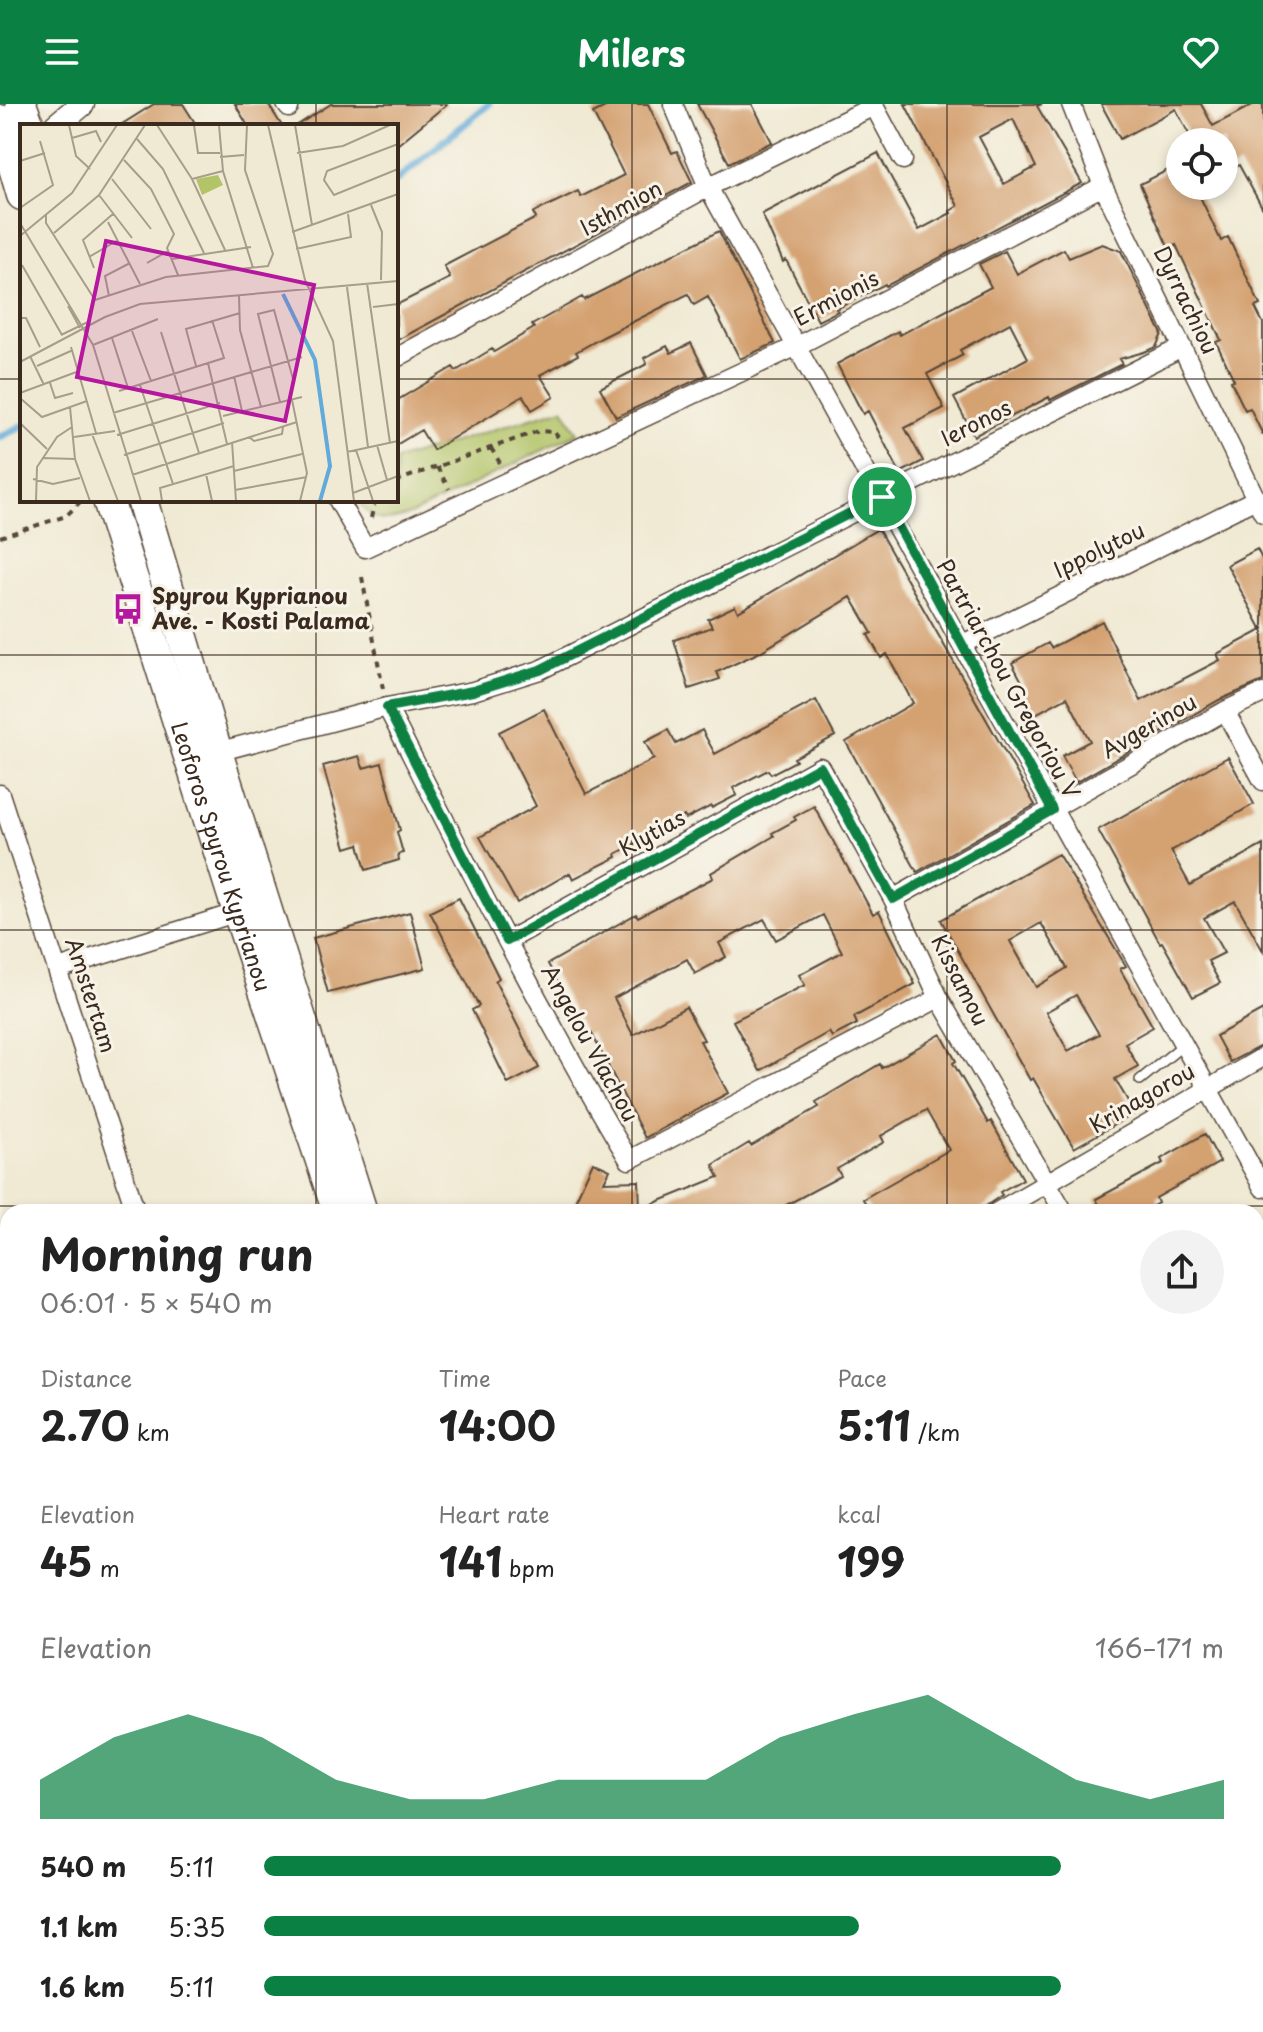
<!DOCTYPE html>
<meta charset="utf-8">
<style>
:root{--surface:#fff;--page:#f2f2f2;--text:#222;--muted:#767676;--accent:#0b8043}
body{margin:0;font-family:"Playpen Sans",sans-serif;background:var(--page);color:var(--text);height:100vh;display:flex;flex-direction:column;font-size:30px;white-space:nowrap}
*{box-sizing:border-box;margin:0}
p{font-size:26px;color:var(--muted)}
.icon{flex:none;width:44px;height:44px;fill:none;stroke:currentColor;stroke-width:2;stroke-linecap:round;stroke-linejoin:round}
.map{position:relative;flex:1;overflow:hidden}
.panel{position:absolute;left:0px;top:1100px;width:1264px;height:828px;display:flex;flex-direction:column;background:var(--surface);border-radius:24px 24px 0 0;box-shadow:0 4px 12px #0003}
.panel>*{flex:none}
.controls{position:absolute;left:1166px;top:24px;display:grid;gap:16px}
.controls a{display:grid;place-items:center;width:72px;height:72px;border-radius:50%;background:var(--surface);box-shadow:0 4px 12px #0003;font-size:40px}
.pin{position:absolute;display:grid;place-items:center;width:68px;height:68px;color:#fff;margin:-34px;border:4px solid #fff;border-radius:50%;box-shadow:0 2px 8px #0007}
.round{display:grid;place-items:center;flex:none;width:84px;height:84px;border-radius:42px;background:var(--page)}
.overview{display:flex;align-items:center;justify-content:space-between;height:136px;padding:0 40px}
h1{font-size:44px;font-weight:700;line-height:60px}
.figures{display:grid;grid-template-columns:repeat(3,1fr);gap:12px;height:136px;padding:8px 40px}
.figures div{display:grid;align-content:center}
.figures b{font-size:40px;font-weight:700}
.figures small{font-size:22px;font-weight:400}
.figures p{font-size:22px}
.chart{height:224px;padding:16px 40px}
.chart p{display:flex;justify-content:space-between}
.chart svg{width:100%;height:144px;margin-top:8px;fill:var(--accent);opacity:.7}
ul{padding:0 40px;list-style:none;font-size:26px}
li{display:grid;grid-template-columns:128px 96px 1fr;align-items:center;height:60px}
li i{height:20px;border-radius:10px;background:var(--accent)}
header{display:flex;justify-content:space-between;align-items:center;height:104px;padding:0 40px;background:var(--accent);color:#fff;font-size:36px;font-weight:700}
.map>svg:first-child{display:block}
.green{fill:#b2c467;stroke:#767742;stroke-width:2}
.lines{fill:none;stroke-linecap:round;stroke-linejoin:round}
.stream{stroke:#62aad9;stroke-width:7}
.building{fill:#d4a171;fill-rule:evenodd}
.service-casing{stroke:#564739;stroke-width:12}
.minor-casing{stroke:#564739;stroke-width:21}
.tertiary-casing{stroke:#564739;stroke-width:27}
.secondary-casing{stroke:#564739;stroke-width:29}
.primary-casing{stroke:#564739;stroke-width:33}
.path{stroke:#564739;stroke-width:4;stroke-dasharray:6 6;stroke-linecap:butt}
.service{stroke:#fff;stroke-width:9}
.minor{stroke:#fff;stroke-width:18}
.tertiary{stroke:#fff;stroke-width:24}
.secondary{stroke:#fff;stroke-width:26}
.primary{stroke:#fff;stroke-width:30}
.route-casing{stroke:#fff;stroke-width:16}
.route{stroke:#0b8043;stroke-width:10}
.grid{fill:none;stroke:#3b2a1e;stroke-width:2;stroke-opacity:0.55}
.labels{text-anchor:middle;stroke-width:6;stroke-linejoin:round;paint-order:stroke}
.street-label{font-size:22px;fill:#3b2a1e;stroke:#f7f3e8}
.poi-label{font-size:22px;font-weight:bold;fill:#3b2a1e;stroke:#f7f3e8;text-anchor:start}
.inset-river{fill:none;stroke:#62aad9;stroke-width:4}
.inset-road{fill:none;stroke:#a89d8b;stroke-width:2}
.view{fill:#b5179e;fill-opacity:0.15;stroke:#b5179e;stroke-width:4}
.inset-edge{fill:none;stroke:#3b2a1e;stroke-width:4}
</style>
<header><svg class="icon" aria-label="menu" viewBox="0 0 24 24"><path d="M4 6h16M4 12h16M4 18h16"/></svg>Milers<svg class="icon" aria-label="heart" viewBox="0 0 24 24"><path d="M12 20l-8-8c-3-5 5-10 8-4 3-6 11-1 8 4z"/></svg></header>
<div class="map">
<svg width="1263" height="1928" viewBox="0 0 1263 1928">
<rect width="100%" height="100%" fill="#f7f3e8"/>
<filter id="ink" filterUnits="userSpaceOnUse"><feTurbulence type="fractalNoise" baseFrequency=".0125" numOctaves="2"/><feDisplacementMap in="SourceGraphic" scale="16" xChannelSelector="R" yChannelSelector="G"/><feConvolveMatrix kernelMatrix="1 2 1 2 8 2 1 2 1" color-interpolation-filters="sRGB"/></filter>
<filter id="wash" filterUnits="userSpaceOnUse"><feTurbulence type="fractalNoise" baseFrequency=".006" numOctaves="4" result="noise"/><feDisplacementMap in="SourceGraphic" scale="32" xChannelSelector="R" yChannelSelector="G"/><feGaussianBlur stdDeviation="1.8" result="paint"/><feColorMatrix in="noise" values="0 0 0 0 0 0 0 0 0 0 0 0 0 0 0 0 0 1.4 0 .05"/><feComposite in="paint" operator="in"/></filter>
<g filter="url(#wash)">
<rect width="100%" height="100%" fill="#f0ead4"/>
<path class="green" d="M 563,304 L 578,329 L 410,411 C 385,419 373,420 358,396 L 396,396 L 396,356 Z"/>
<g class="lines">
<path class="stream" d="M 396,77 L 489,0
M 0,333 L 22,322"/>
</g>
<g id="blocks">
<path class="building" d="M 154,0 L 183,0 L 197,22 L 119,22 Z
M 235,0 L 268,0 L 282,22 L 248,22 Z
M 331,0 L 447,0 L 396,42 L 396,22 L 296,22 Z
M 611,0 L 648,0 L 672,49 L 677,47 L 692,78 L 396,237 L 396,201 L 450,174 L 444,162 L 536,114 L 533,109 L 578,87 L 581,93 L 624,71 L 593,9 Z
M 697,0 L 752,0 L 772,38 L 729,59 Z
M 905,0 L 1042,0 L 1037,2 L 1082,79 L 886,182 L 885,180 L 836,205 L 838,207 L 818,217 L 786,156 L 783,158 L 762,110 L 878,49 L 919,126 L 951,109 L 950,107 L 958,102 ZM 1013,15 L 1036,63 L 1004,80 L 979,33 Z
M 1101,0 L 1201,0 L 1213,22 L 1254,0 L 1263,0 L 1263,105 L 1239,61 L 1224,69 L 1224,38 L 1183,38 L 1191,34 L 1176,5 L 1120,35 Z
M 1180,60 L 1180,82 L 1195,82 L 1221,137 L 1228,133 L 1260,201 L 1255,203 L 1263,219 L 1263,331 L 1250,304 L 1245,306 L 1231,277 L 1234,276 L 1216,238 L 1221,236 L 1176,141 L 1169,145 L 1140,80 Z
M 719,127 L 775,239 L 740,255 L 708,193 L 694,201 L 688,190 L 603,233 L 576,248 L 578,251 L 540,271 L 554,293 L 532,306 L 523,292 L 433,346 L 421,326 L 396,341 L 396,297 L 453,263 L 456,267 L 492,245 L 494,248 L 534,224 L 532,221 L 582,193 L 584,196 Z
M 1102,140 L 1121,147 L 1162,230 L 1156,243 L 1144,248 L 1119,255 L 1122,260 L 1050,296 L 1049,293 L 974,332 L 954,294 L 1028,254 L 1010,219 L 960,246 L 963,251 L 927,270 L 944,304 L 905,324 L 923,357 L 900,369 L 868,307 L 863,310 L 837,260 L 898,227 L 900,231 L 991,183 L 979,160 L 1005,147 L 1017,170 L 1064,145 L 1069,154 Z
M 691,239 L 707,271 L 616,313 L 600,284 L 647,260 L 644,254 L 667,242 L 671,249 Z
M 878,425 L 1035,701 L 917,768 L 846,638 L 913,599 L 887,550 L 881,554 L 868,531 L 872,529 L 851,493 L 760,548 L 717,568 L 720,575 L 689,585 L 674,536 L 712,523 L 708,515 L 735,502 L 738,508 Z
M 1257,445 L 1263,457 L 1263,577 L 1219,596 L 1076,678 L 1062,652 L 1090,637 L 1067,593 L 1032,612 L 1021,590 L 1027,587 L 1012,559 L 1048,539 L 1051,544 L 1102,517 L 1141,597 L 1220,556 L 1217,550 L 1262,526 L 1227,461 Z
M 816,596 L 835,632 L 794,654 L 796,657 L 771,670 L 768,666 L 733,684 L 737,691 L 712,704 L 711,702 L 686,715 L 684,712 L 616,750 L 617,753 L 573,775 L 570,769 L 517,799 L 480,733 L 536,702 L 499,628 L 544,605 L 586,690 L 654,655 L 645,638 L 668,626 L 676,640 L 702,626 L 715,650 Z
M 359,652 L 363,664 L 382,659 L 400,726 L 397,728 L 403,749 L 398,750 L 399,756 L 366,766 L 359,740 L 346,744 L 323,662 Z
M 1228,653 L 1254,700 L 1171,747 L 1190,781 L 1263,741 L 1263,847 L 1235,797 L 1204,814 L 1224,849 L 1208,857 L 1220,879 L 1193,893 L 1162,838 L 1160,839 L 1098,726 Z
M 814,702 L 873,810 L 879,807 L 915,880 L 854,913 L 857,920 L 832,933 L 829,928 L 760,967 L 733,917 L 805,881 L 799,871 L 842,848 L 823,811 L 776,836 L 764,815 L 719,839 L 726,853 L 695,870 L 687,855 L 614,894 L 633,931 L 686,903 L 704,936 L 700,937 L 728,989 L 645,1034 L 591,928 L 586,930 L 548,860 L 636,810 L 638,813 L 713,774 L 711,769 L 774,732 L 772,729 L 796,716 L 794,713 Z
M 1058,750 L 1126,862 L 1120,865 L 1153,923 L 1125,939 L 1138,962 L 1115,975 L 1135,1009 L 1074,1044 L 1033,974 L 1030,976 L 941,816 ZM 1041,819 L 1067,864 L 1036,883 L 1010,837 ZM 1076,891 L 1099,930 L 1068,947 L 1046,908 Z
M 459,794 L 499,874 L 495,877 L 539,964 L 508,980 L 472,906 L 479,902 L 430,808 Z
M 410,808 L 425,864 L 328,889 L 313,834 Z
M 1263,906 L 1263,941 L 1230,958 L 1216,932 Z
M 941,930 L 956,957 L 953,959 L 988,1019 L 991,1017 L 1023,1075 L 1000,1088 L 1002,1091 L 977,1108 L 871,1108 L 863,1095 L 949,1046 L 926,1006 L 881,1032 L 884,1038 L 837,1065 L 841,1072 L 773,1108 L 570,1108 L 593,1058 L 610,1066 L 604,1078 L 639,1077 L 640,1105 L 719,1073 L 713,1061 L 749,1039 L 751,1042 L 819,1003 L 816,998 L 880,960 L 882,964 Z
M 1205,1030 L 1220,1058 L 1156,1094 L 1158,1099 L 1142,1108 L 1103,1108 L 1096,1095 L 1163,1059 L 1161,1055 Z"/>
</g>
</g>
<g filter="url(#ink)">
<use href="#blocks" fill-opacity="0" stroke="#564739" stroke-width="2"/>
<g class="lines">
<defs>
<path id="service" d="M 1140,976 L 1183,941"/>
<path id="minor" d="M 286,0 L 289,4
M 673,0 L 708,83 L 1263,1084
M 873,0 L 903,56
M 1071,0 L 1103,82 L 1263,409
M 396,254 L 708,83 L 874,2
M 338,396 L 365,444 L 797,242 L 1103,82
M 963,540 L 1256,395
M 387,603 C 465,756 541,909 629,1056 L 939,894
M 1225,607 L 1263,677
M 217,648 L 387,603 L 473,587 L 540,566 L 1182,243
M 0,690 L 136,1108
M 893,795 L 1225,607 L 1263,589
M 507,837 L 820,663 L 893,795 L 939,894 L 1064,1108
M 58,865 L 238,808
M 997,1108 L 1263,953
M 0,1233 L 8,1253
M 1256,1337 L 1263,1333
M 0,1339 L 8,1333
M 0,1387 L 8,1397
M 1256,1436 L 1263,1449
M 1256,1468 L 1263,1464
M 1256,1790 L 1263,1804
M 0,1804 L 8,1797
M 0,1867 L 8,1876
M 1256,1895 L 1263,1891
M 49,1920 L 56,1928
M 542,1928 L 546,1920
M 1196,1928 L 1212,1920"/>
<path id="tertiary" d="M 56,22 L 82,0"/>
<path id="secondary" d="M 1256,1683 L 1263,1679
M 854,1928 L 865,1920
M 910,1928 L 920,1920"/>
<g id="primary">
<path d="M 21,0 L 29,22"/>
<path d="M 0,16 L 22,91"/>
<path id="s1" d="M 108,396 L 238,808 L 338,1108"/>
<path d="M 142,396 L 217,648 L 362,1108"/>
<path d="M 740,1920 L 746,1928"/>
<path d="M 778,1920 L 784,1928"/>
</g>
</defs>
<use href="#service" class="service-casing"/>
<use href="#minor" class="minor-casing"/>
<use href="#tertiary" class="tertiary-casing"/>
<use href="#secondary" class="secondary-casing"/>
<use href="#primary" class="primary-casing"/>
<path class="path" d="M 491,344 L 500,359
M 437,363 L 449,385
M 396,377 L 539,327 L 554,328 L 558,333
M 371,414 L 375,396
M 0,433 L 66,412 L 82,396
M 362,473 L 383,585
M 337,1920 L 340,1928"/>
<use href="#service" class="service"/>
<use href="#minor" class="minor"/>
<use href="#tertiary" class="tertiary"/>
<use href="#secondary" class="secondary"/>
<use href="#primary" class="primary"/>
</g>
</g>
<g class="lines" filter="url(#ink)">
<defs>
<path id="route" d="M 882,393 L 1052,706 L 893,795 L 820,663 L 507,837 L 387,603 L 473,587 L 540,566 Z"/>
</defs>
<use href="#route" class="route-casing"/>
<use href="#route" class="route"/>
</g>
<path class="grid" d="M 316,0 L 316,22M 632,0 L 632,1108M 947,0 L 947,1108M 0,275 L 22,275M 396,275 L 1263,275M 316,396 L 316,1108M 0,551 L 1263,551M 0,826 L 1263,826M 0,1102 L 1263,1102M 0,1377 L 8,1377M 1256,1377 L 1263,1377M 0,1653 L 8,1653M 1256,1653 L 1263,1653M 316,1920 L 316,1928M 632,1920 L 632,1928M 947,1920 L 947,1928"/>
<defs>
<symbol id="bus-bare" viewBox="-9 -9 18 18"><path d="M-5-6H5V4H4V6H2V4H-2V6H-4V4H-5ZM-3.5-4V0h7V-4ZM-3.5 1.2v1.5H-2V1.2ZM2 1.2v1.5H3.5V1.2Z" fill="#b5179e" stroke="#f7f3e8" stroke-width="2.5" paint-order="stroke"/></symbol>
</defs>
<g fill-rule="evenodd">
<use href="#bus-bare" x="106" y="483" width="44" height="44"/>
</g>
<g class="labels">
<g class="street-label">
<text transform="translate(621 104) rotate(-29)" y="8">Isthmion</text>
<text transform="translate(836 194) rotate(-28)" y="8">Ermionis</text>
<text transform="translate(1186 196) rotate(64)" y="8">Dyrrachiou</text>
<text transform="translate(976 319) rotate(-27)" y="8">Ieronos</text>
<text transform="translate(1099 446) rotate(-26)" y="8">Ippolytou</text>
<text transform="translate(1008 575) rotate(61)" y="8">Partriarchou Gregoriou V</text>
<text transform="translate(1149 622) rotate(-30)" y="8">Avgerinou</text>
<text transform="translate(652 729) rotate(-29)" y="8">Klytias</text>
<text dy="8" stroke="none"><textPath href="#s1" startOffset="374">Leoforos Spyrou Kyprianou</textPath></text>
<text transform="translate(960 876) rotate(63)" y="8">Kissamou</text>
<text transform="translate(91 891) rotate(72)" y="8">Amstertam</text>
<text transform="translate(590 939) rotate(61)" y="8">Angelou Vlachou</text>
<text transform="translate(1142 994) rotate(-30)" y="8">Krinagorou</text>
</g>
<g class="poi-label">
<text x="152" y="500">Spyrou Kyprianou<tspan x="152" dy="25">Ave. - Kosti Palama</tspan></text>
</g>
</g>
<g transform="translate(20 20)">
<rect width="378" height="378" fill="#f0ead4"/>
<path d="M 198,51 L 203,61 L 182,71 L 176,55 Z" fill="#b2c467"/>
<path class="inset-river" d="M 263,170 L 295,236 L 310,342 L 300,377"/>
<path class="inset-road" d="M 49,1 L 56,32 L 70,45M 137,1 L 172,55 L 205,126M 174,1 L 178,29 L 200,29M 199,1 L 203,47 L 233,144M 248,1 L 285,156 L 313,217 L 334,377M 275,1 L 292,101M 52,14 L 76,7 L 81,18M 117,15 L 143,45 L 184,129M 378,20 L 307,47 L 304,56 L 314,71 L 378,45M 277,29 L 323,22 L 370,1M 200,33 L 224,31M 104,36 L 131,65 L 154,110 L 147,124 L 158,151M 0,37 L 25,29M 92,55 L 131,105M 172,55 L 203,47M 79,71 L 112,114M 351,81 L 362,108 L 361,156M 0,84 L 33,61 L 20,17M 26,91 L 26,99 L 75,176 L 146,153 L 248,142 L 253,130 L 225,46 L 227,1M 88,98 L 120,160M 0,99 L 73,221 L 121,377M 272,108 L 378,70M 34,109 L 79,71 L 125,1M 0,112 L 52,69 L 97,1M 276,125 L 331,113 L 328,90M 69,133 L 98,116M 152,135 L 231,123M 127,139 L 148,127M 2,141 L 42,211M 74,144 L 63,116 L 94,89M 347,159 L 370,319M 327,163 L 348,323M 89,172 L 85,152 L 110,139M 219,172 L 220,206 L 241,283M 48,182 L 60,204M 353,183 L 378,180M 0,194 L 6,194 L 20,223M 112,207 L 131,257M 141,208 L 179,329M 41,211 L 70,197M 92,214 L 108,264M 73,221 L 138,195M 51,223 L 76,309M 10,232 L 24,261M 0,238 L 85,193 L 120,180 L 378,157M 188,239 L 207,320M 17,242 L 53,226M 176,242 L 166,205 L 220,189M 214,252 L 222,287M 30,259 L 35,274 L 53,269M 120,261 L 153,360M 99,267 L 204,234 L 192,196M 0,269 L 59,247M 0,274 L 22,293 L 67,277M 272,276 L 287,349 L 280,377M 260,278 L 238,190 L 254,186 L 273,255M 50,283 L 55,335 L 70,377M 93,289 L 282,233M 203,292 L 282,273M 0,299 L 27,325M 72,310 L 98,377M 97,311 L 200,279M 54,313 L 95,307M 229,313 L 234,317 L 262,310 L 263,303M 212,318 L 216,377M 357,321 L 367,356M 336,326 L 353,377M 327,328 L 378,317M 104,331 L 204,299M 22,334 L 55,335M 214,347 L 282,330M 186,350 L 192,377M 112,351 L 277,298M 13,355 L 33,360 L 60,354M 215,366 L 287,353M 333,369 L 378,352M 16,377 L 17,343 L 37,313 L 52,303M 142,377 L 140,364 L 214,342"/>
<path class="view" d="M 86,117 L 294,161 L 265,297 L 57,253 Z"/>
<rect width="378" height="378" class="inset-edge"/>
</g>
</svg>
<div class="controls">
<a><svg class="icon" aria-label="locate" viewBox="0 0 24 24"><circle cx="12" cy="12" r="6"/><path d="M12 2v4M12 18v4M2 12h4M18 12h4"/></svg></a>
</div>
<div class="pin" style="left:882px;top:393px;background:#1e9e55"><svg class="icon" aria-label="arrive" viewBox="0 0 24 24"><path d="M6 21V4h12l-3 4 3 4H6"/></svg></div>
<section class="panel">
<div class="overview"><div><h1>Morning run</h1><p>06:01 · 5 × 540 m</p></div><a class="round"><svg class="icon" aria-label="share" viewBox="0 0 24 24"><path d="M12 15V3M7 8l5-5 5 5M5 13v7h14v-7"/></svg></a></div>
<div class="figures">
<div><p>Distance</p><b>2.70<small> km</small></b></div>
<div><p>Time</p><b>14:00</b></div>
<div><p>Pace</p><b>5:11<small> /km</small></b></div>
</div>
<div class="figures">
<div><p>Elevation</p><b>45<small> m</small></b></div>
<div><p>Heart rate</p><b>141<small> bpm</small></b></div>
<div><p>kcal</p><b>199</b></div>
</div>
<div class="chart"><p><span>Elevation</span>166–171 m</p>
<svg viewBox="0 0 160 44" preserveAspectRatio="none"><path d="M0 44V32L10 19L20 12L30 19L40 32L50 38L60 38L70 32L80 32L90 32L100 19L110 12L120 6L130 19L140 32L150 38L160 32V44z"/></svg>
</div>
<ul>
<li><b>540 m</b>5:11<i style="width:83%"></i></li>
<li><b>1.1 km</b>5:35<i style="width:62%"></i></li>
<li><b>1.6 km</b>5:11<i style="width:83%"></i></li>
</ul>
</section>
</div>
